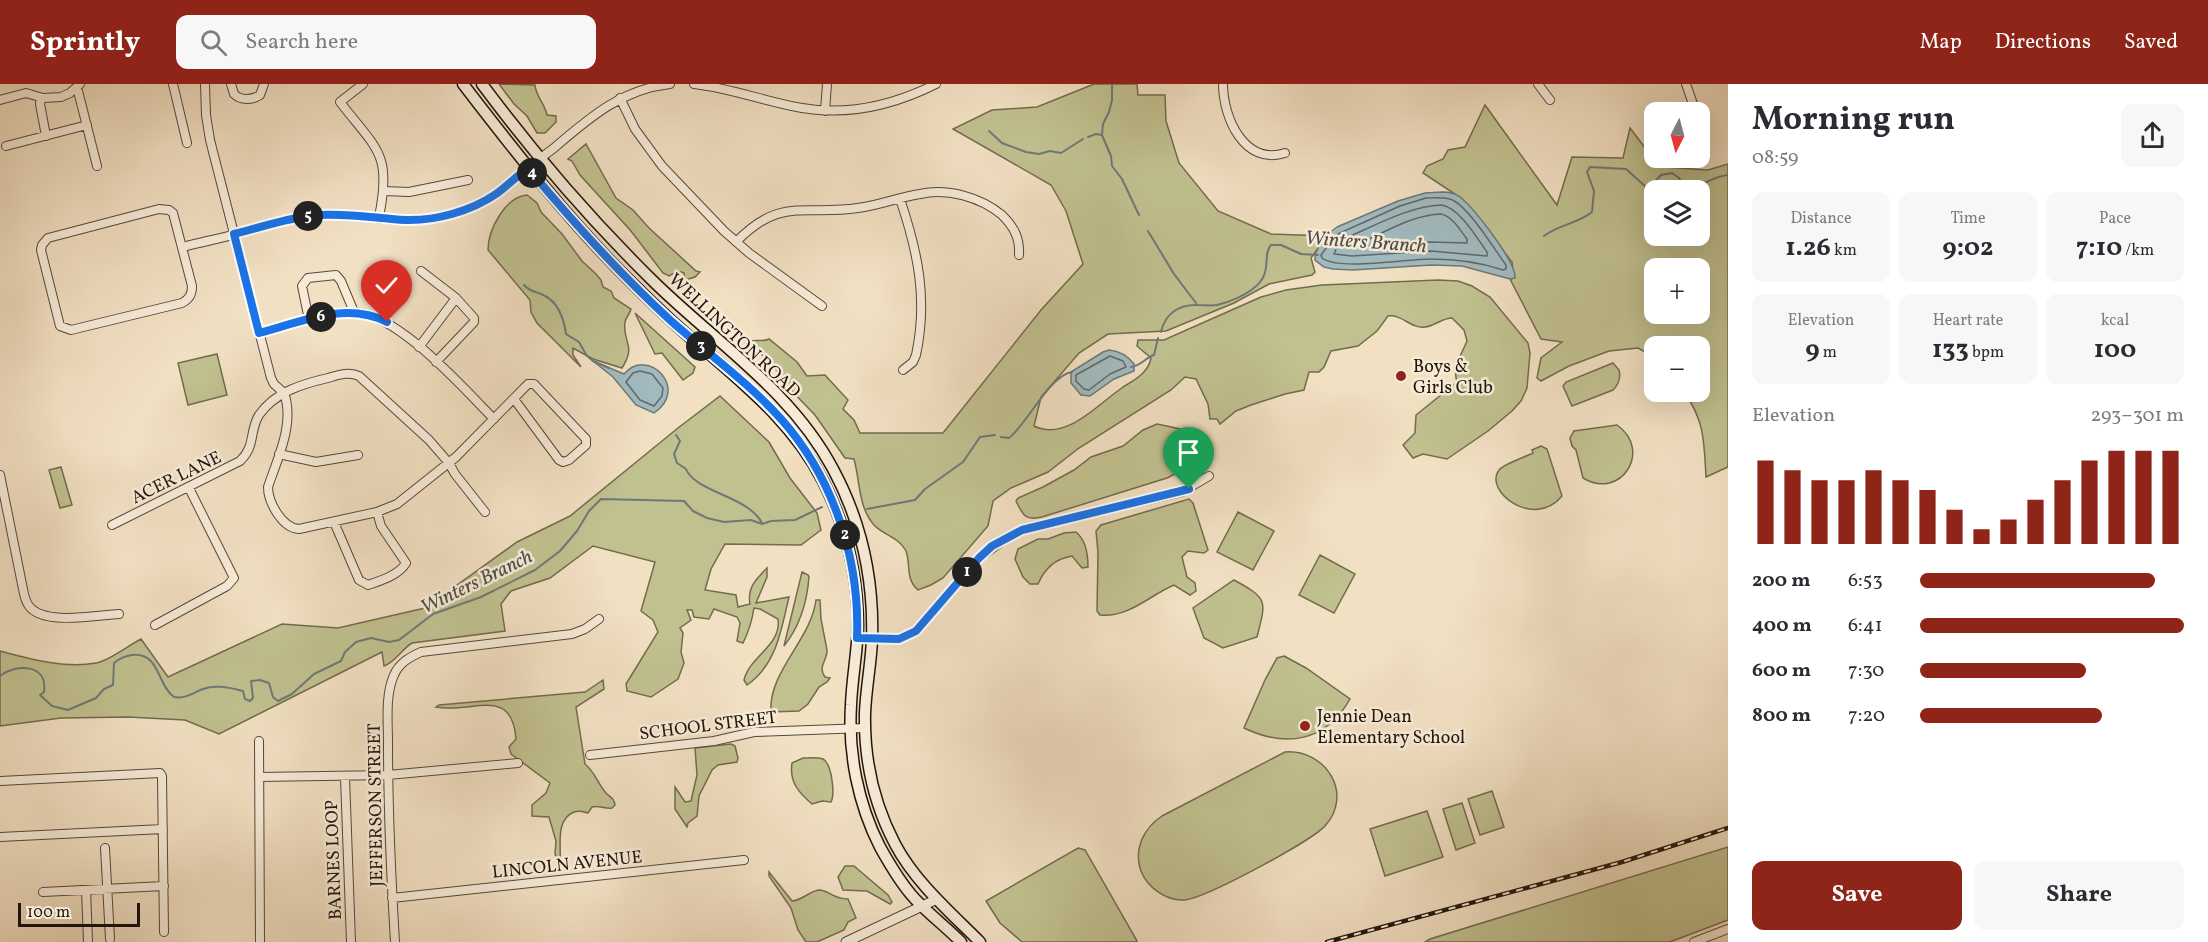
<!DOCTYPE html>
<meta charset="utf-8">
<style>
:root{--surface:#fff;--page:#f7f7f7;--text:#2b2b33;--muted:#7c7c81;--accent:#8f2418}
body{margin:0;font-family:Vollkorn,serif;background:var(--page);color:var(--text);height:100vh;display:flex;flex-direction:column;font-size:22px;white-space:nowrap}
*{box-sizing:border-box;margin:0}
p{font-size:20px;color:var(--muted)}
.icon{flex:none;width:33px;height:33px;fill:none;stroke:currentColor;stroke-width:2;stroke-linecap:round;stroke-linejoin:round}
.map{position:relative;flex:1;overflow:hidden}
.panel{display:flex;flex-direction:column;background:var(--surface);width:480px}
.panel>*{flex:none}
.needle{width:39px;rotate:186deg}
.tools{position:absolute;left:1644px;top:18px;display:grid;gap:12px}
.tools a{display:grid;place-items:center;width:66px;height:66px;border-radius:12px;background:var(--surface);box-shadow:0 6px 24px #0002;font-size:30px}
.scale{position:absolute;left:18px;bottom:15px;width:122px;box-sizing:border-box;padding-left:6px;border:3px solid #22160c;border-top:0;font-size:16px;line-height:21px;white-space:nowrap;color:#22160c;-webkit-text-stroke:4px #f7ebd8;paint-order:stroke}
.pin{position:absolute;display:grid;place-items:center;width:51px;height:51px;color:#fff;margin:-62px -26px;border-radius:50% 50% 50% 0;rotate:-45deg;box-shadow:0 0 6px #0007}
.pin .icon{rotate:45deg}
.km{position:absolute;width:30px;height:30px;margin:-15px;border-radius:50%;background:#222;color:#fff;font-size:16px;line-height:30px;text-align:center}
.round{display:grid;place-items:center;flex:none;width:63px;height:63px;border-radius:12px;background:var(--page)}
.summary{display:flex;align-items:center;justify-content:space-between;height:102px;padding:0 24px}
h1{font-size:33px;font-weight:700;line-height:45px}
.figures{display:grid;grid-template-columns:repeat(3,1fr);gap:9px;height:102px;padding:6px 24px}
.figures div{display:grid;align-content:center;border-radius:12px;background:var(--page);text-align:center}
.figures b{font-size:26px;font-weight:700}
.figures small{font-size:16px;font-weight:400}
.figures p{font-size:16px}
.chart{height:168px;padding:12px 24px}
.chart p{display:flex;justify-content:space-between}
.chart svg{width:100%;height:108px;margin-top:6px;stroke:var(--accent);stroke-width:6}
.cta{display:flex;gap:12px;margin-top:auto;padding:12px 24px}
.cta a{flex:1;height:69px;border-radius:12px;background:var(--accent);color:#fff;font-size:24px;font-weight:700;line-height:69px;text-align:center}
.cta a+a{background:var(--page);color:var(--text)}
ul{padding:0 24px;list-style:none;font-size:20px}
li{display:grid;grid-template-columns:96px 72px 1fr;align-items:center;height:45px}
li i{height:15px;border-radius:8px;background:var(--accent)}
header{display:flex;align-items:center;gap:36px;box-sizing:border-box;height:84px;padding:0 30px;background:var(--accent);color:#fff}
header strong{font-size:28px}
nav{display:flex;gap:33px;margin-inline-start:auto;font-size:21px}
.search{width:420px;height:54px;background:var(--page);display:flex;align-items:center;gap:15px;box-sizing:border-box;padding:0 21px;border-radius:12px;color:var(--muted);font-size:22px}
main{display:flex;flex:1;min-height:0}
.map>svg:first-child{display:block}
.green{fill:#c1c08f;stroke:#726b4e;stroke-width:1.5;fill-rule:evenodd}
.water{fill:#a1babf;stroke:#6e7877;stroke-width:1.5}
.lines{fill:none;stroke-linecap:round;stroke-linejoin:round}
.shore{stroke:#626866;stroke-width:1.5}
.stream{stroke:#6e7877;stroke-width:2}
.minor-casing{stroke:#56483a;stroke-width:10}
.tertiary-casing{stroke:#56483a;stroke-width:11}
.secondary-casing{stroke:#22160c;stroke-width:13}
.minor{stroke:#f7ebd8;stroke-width:8}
.tertiary{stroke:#f7ebd8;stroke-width:9}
.secondary{stroke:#f7ebd8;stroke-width:10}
.rail-casing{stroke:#22160c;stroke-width:4.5}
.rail{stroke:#f7ebd8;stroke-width:2;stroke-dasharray:7;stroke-linecap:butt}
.route-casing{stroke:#fff;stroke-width:12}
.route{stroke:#1a73e8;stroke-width:8}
.poi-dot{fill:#8f2418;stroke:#f7ebd8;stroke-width:2}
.labels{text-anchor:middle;stroke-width:5;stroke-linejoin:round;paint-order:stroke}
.street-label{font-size:18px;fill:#22160c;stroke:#f7ebd8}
.poi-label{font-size:18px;fill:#22160c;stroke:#f7ebd8;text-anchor:start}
.water-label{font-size:20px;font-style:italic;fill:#4e4f4b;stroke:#f7ebd8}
</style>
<header>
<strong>Sprintly</strong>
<div class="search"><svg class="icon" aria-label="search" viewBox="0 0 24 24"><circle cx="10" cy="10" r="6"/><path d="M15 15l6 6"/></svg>Search here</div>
<nav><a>Map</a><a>Directions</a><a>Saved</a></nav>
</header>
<main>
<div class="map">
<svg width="1728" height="858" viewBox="0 0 1728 858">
<rect width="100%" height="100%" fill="#f2e0c3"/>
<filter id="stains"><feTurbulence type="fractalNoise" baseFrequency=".00333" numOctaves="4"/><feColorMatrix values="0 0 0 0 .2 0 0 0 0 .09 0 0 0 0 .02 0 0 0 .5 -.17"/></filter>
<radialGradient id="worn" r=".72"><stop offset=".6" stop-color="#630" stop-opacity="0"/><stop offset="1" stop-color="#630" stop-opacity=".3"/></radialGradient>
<path class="green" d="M 499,0 L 535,1 C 536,13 545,20 547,31 L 556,32 L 556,38 L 545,49 L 537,49 L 527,32 L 514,20 Z
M 1094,0 L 1137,0 L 1138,11 L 1165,11 L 1166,37 L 1179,79 L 1218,127 L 1271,150 L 1327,152 L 1311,174 L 1315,188 L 1312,191 L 1269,200 L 1234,219 L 1166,247 L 1108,250 L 1079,269 L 1041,313 L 1034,342 C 1065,357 1095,323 1119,306 C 1131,297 1148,291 1151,274 L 1137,262 L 1138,256 L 1164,256 L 1261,213 L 1286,206 L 1322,201 L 1438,196 L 1458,197 L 1472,202 L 1490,213 L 1528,259 L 1530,269 L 1527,304 L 1521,317 L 1512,327 L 1488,347 L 1447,375 L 1423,370 L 1413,374 L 1403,361 L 1415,349 L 1416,331 L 1457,298 C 1452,282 1461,272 1467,257 L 1464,246 L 1452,234 C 1442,234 1435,242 1425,243 C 1411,245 1402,230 1388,232 L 1377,247 L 1358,262 L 1331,267 L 1324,283 L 1319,288 L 1309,288 L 1304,306 L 1285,310 L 1251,321 L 1236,327 L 1220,340 L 1217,335 L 1210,335 L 1208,320 L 1196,295 L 1185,293 L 1171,306 L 1079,364 L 1048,388 L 1011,404 L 993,417 L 988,442 L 943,494 L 931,501 L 918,506 C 905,495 911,480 906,467 C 899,453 883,451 874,441 C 858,423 860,396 854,375 L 845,374 L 815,331 L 788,303 L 771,278 L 765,272 L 753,267 L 747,261 L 748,258 C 755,254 761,259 769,255 L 797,278 L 807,292 L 825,291 L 848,316 L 843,325 L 854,336 L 860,349 L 943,349 L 1041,226 L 1083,180 L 1066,127 L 1051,101 L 953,45 L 992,26 L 1037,23 Z
M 1485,21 L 1557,121 L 1572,73 L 1623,74 L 1630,44 L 1652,73 L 1664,83 L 1708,86 L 1728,80 L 1728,383 L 1706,393 C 1704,359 1705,337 1684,308 L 1700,308 L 1700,262 L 1654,262 L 1654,273 L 1638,264 L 1609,267 L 1569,282 L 1541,297 L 1537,294 L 1541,274 L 1562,258 L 1541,255 L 1510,195 L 1514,194 L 1512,178 L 1470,124 L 1461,114 L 1423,89 L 1427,82 L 1443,75 L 1448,66 L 1465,63 ZM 1654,106 L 1700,106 L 1700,152 L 1654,152 ZM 1654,184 L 1700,184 L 1700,230 L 1654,230 Z
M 586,60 L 616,114 L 633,126 L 649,144 L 696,187 L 700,188 L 695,193 L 685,196 L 684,189 C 677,186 674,189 669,192 L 663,189 L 631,147 L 580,91 L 572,77 L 568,75 Z
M 527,111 L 537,119 L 541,128 L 562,150 L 582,177 L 596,190 L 601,196 L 603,203 L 611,207 L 614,214 L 631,225 C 630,230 626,233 625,238 C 622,259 637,260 622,284 L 593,275 L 573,264 L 573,271 L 581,283 L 537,239 L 531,228 L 530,216 L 488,166 C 488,146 505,113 527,111 Z
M 635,229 L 695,283 L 693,289 L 683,296 L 662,269 L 655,270 Z
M 217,270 L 227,311 L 188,321 L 178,279 Z
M 1613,279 L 1619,286 C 1621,294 1619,300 1613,306 L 1572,322 L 1563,302 L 1566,298 Z
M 720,312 L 769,358 L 790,394 L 817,429 L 821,446 L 801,461 L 725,460 L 711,485 L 705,506 L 736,511 L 738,523 L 750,520 C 747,504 756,495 767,484 L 767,493 L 756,519 L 789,513 C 781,546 777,580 747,601 L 744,596 C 749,573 782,561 778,535 L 760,525 L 754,524 C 752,537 749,547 743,559 L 737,557 L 740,539 L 737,533 L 714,525 L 709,535 L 694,533 L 692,526 L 687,526 L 691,536 L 680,544 L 683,549 L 681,568 L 684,579 L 678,595 L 651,613 L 627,607 L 626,600 L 658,548 L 653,536 L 641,527 L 655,478 L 593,462 L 550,494 L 511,507 L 501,520 L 505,547 L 412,559 C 401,566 395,578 384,582 L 382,568 L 219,650 L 185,636 L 128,633 L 61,634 L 0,642 L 0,567 C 30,575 65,585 96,579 C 109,577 129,561 141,555 L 168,593 L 282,540 L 338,544 L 425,524 L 517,458 L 570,432 L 678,344 Z
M 1157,340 L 1190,347 L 1200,352 L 1203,359 L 1200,375 L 1187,384 L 1167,394 L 1042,433 C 1025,437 1023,431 1016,417 L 1018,414 L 1043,403 L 1074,386 L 1091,373 L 1123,362 L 1143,346 Z
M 1617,341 C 1653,366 1621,417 1583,394 L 1576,366 L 1572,362 L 1570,354 L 1574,347 Z
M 1541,362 L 1547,365 L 1562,412 C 1534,446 1483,407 1499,386 C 1504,380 1525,373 1533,369 L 1532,366 Z
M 61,383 L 72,421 L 60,424 L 49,386 Z
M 1189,415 L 1193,419 L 1208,466 L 1204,469 L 1188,467 L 1182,473 L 1187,493 L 1195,499 L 1196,507 L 1190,511 L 1174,501 C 1150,511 1129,534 1100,531 L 1097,527 L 1098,468 L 1096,447 L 1101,441 Z
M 1238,428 L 1274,447 L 1253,486 L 1217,468 Z
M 1076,448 C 1086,456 1088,470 1088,483 L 1082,484 L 1072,472 C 1055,475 1045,484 1038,500 L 1030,500 L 1023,493 L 1015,475 L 1018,465 L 1038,455 L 1048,455 L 1064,449 Z
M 1320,471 L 1355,490 L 1334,529 L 1299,511 Z
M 802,488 L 808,491 L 809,493 C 807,519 800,542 784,562 Z
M 1234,496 C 1269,515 1266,517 1257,553 L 1223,564 L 1204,554 L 1193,524 Z
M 816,516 L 820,516 L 821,535 L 827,566 C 828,576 817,582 825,593 L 830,594 L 827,598 L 819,603 L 808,620 L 799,627 L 771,628 C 768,588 811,556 816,516 Z
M 1284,572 L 1306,584 L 1350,615 C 1326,658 1286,664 1244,644 L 1265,596 L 1277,574 Z
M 603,596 L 604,605 L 576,623 L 585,680 C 595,688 598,700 606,709 C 611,714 614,714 615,721 L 612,724 C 604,725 599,721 592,723 L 588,729 C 584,728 579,726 574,728 C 554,736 562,765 560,780 L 555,770 L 556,757 L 549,733 L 532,732 L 532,721 L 546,709 L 550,699 L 511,670 L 509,663 L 516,655 C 512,601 472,630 436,623 L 439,621 L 585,608 Z
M 731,660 L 735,662 L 738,674 L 737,678 L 718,681 L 712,686 L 699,712 L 697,732 L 688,739 L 687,743 L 675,725 L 675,703 L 685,718 L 691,717 L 697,691 L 695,664 Z
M 1285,668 C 1326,665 1354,710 1325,742 C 1310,758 1204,815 1184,816 C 1166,817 1147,803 1141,787 C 1133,765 1144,744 1162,732 Z
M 803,674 C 808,674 818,673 823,675 C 832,680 835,710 831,718 L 822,717 L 812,720 C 799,709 789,698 792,679 Z
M 1492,707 L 1504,743 L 1480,751 L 1468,715 Z
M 1462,719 L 1475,759 L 1456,766 L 1443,725 Z
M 1427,727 L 1443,773 L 1385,792 L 1370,745 Z
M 1728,763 L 1728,836 L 1670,858 L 1425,858 L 1430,855 Z
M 1078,764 L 1085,766 L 1137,857 L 1135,858 L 1022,858 L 1000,839 L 986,817 Z
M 845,782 L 854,782 L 888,811 L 892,818 L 890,820 L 867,807 L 843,806 L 838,793 Z
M 769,788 L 792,817 C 802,817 810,806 820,806 C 830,807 833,815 848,815 L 856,834 L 848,838 L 844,846 L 817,858 L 806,858 L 798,846 L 791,824 L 769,792 Z"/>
<path class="water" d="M 1442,108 C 1449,108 1455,109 1460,113 C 1474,124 1517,179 1515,194 L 1510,195 L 1462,182 L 1431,181 L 1353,186 L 1333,185 L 1324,183 L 1315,176 C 1314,165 1328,149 1337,143 L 1398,117 L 1425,109 Z
M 1109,266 C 1120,267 1127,271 1134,280 L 1134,287 L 1114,295 L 1090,312 L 1081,311 L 1071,299 L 1071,288 L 1103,268 Z
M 593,277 L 624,290 C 648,262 690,305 654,329 L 636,321 L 613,293 Z"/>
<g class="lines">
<path class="shore" d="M 1426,114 C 1434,114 1442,113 1450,115 C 1467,120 1494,165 1506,181 L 1506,185 L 1503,186 C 1480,178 1456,175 1431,175 C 1406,175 1339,187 1322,174 L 1321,171 L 1335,152 L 1340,149 L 1400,122 Z
M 1441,121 C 1459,123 1477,154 1487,168 L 1487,172 L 1431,167 L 1352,172 L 1334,170 L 1338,160 L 1343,155 C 1373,143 1409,122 1441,121 Z
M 1441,130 C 1452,132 1460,146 1467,155 L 1467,159 L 1430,158 L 1369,162 L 1366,160 L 1367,156 C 1391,145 1414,131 1441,130 Z
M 1110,272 L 1123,277 L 1126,283 L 1110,290 L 1089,306 L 1084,305 L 1076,297 L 1076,291 Z
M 640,287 L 652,290 L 663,304 L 662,312 L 654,322 L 640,316 L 626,298 L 633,289 Z"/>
<path class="stream" d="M 1112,0 L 1112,16 L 1109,28 L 1103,40 L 1102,51 L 1111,72 L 1112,82 L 1122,95 L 1139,131
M 989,47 L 1002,59 L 1026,68 L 1039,70 L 1050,67 L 1061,69 L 1083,55
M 1088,53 L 1096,50 L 1102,51
M 1148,147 L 1174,190 L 1196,219
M 1544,152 C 1558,141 1579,139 1592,128 L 1594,107 L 1587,88 L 1590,83 L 1626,85 L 1646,103 L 1651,102 L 1661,91 L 1672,89 L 1679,94 L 1685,105 C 1701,104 1712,92 1728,91
M 524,201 C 531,209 537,207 545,212 C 559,219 564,236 566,250 L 579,258 L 587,272 L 593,277 L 609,284
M 1161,248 C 1165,229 1180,220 1198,221 C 1205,221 1211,222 1217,221 C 1230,218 1246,211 1255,203 C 1273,189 1262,170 1271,161 L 1281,161 L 1301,170 L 1318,171
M 1131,283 C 1141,282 1145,274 1154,271 L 1158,254
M 676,351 L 680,357 L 674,370 L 677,379 L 686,385 C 695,408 748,412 762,439
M 1001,353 L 1009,354 C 1027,340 1050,291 1072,288
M 867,425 L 915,416 L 925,405 L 963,378 L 980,353 L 995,351
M 0,592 C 17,579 48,580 44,608 L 40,611 L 52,622 L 68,626 L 96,614 L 104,605 L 113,601 L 114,579 C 120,574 124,572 132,571 C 160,568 157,601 174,613 C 186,615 193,609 203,605 C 216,600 230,604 243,607 L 245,615 L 250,617 L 253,614 L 251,597 L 260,596 L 269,599 L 273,613 L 278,617 L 292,610 L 314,590 L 341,577 L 345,568 L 356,558 L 371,554 L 389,558 L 399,556 L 433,530 L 481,513 L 535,486 L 560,467 L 577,447 L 589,427 L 601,415 L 684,417 L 693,427 L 707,434 L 724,438 L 751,436 L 762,440 L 771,437 L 795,436 L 822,423"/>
<defs>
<path id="minor" d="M 173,0 L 187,59
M 205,0 L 206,31 L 210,56 L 271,294 L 274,300 L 284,309
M 231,0 L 234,10 C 241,17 252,16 260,11 L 264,0
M 363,0 L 340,18 C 377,66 392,69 379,133
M 694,0 C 731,4 766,18 802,24 C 849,32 894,21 936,0
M 1223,0 C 1223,33 1244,82 1285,69
M 1538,0 L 1550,16
M 1686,0 L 1693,20
M 77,3 L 97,82
M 41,14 L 40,20 L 46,52
M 620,14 L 635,45 L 662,82 L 724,147 L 749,169 L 822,222
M 0,16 L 26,9 L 43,14 L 61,13 L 70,9 L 80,0
M 825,27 L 827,0
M 6,62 L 87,41
M 384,107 L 409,108 L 468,96
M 900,115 C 918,168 928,216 916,271 L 913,278 L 903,286
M 159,125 L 169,126 L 173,129 L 192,202 C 192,211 189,215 182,219 L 71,246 L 60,242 L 41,166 L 42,161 L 48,154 Z
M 736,158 C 781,112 803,132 858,124 C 880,121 899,113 920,110 C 948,104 980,113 1002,131 C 1014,143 1020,154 1019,171
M 183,163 C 200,158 219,155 236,150 C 263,143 289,133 317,131 C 348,129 378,136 409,136 C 440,136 469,126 496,110 C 515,95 534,79 554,64 C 589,34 622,5 670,0
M 421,187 L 456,214 L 474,234 L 474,238 L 436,278
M 309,236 L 302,202 L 308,194 L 336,191 L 341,197 L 354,228
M 259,249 C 289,241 322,228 353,228 C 398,229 463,304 494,335
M 419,263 L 456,214
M 284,309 C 295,339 278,373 268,403 C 268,418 282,444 299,445 L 377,428 L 397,420 L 456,373 L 528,300 L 534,300 L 586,355 L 586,361 L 569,376 L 563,378 L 559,376 L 514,315
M 279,370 L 316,378 L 358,371
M 0,391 L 23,505 C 24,510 25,517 29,522 C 44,542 96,531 119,530
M 334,438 L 359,496 L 368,501 C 380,497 399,491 406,479 L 381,442 L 377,428
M 112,441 L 240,377 C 256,362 249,347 259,331 C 275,308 302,300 328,294 C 338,291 349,287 359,292 L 429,356 L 449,379 L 455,390 L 485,428
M 155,541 L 227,502 L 234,494 L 189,404
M 857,554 L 899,554 L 916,547 L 979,474 L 1008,453 L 1022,446 L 1054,438 L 1182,408 L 1209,392
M 259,657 L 260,858
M 590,671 L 714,657 L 754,648 L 865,644
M 259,693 L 388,691 L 518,679
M 345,693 L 351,858
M 0,697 L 160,689 L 162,692 L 164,848
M 0,753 L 163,745
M 105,764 L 110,855
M 86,806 L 88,858
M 43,808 L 164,802
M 392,814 L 744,776
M 395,858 C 391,792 388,726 388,659 C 388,638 385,611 394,591 C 399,579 410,573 421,568 L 572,550 L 585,545 L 599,535
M 1694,858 L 1728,845"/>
<path id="tertiary" d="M 846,858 L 937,815"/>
<path id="secondary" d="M 463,0 C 516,69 570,138 632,199 C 658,225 685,250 713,273 C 756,310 797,346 823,397 C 846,442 858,493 858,543 C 857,570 852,595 851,621 C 848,669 858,720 880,763 C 890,781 901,800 915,815 C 929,830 946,843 961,858
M 482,0 C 534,70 591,136 653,197 C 715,258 791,306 833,385 C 861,437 874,496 872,556 C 871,580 866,604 865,629 C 864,674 874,720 895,760 C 915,798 950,828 980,858"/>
</defs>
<use href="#minor" class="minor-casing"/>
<use href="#tertiary" class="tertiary-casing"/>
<use href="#secondary" class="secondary-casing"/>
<use href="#minor" class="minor"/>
<use href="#tertiary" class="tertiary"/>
<use href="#secondary" class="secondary"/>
<defs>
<path id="rail" d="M 1327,858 L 1622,778 L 1728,744"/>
</defs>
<use href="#rail" class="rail-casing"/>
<use href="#rail" class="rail"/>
</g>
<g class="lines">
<defs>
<path id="route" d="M 387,238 C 346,217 301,238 259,249 L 234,150 C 262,143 290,133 318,131 C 348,129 376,134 405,136 C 436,137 471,127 496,110 C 507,102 517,92 528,84 C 572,137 619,189 670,236 C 707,269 749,299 782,336 C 834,395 860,476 857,554 L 899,555 L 916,547 L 979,474 L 992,462 L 1022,446 L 1189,405"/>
</defs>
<use href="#route" class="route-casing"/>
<use href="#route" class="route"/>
</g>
<g class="poi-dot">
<circle cx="1401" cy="292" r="6"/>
<circle cx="1305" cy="642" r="6"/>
</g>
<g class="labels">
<g class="street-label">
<text transform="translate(735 251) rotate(43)" y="6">WELLINGTON ROAD</text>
<text transform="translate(176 393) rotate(-26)" y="6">ACER LANE</text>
<text transform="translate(708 641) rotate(-7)" y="6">SCHOOL STREET</text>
<text transform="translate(375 721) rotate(-91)" y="6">JEFFERSON STREET</text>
<text transform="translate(333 776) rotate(-92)" y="6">BARNES LOOP</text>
<text transform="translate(567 780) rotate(-6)" y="6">LINCOLN AVENUE</text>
</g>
<g class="poi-label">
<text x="1413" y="288">Boys &amp;<tspan x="1413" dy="21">Girls Club</tspan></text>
<text x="1317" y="638">Jennie Dean<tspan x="1317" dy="21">Elementary School</tspan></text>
</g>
<g class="water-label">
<text transform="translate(1366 157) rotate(4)" y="7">Winters Branch</text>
<text transform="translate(476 497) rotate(-26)" y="7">Winters Branch</text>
</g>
</g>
<rect width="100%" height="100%" filter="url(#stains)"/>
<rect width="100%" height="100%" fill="url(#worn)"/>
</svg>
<div class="tools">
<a><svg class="needle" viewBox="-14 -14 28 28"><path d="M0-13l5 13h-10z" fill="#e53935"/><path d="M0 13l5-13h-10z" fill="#7c7c81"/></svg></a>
<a><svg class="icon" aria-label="layers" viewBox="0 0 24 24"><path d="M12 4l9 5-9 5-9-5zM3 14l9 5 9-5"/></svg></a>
<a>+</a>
<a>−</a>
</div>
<div class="scale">100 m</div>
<div class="pin" style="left:1189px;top:405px;background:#1e9e55"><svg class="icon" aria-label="arrive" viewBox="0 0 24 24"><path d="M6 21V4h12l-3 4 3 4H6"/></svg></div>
<div class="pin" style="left:387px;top:238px;background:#d93025"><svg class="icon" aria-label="check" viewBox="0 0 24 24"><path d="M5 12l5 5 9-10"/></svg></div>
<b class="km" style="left:967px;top:488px">1</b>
<b class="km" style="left:845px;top:451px">2</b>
<b class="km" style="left:701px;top:262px">3</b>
<b class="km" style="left:532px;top:89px">4</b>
<b class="km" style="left:308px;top:132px">5</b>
<b class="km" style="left:321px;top:233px">6</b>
</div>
<section class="panel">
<div class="summary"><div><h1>Morning run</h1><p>08:59</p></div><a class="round"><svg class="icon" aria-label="share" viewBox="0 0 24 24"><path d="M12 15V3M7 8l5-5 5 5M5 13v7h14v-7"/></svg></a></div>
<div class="figures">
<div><p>Distance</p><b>1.26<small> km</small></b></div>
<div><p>Time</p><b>9:02</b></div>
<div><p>Pace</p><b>7:10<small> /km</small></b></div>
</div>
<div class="figures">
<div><p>Elevation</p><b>9<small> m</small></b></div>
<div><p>Heart rate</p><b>133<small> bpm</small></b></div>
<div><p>kcal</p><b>100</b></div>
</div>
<div class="chart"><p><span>Elevation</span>293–301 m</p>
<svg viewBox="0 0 160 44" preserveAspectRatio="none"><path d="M5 44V10M15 44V14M25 44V18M35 44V18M45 44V14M55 44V18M65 44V22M75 44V30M85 44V38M95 44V34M105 44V26M115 44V18M125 44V10M135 44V6M145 44V6M155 44V6"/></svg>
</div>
<ul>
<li><b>200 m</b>6:53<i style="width:89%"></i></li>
<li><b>400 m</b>6:41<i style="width:100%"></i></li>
<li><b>600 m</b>7:30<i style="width:63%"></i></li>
<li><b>800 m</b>7:20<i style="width:69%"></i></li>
</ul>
<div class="cta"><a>Save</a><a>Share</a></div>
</section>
</main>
